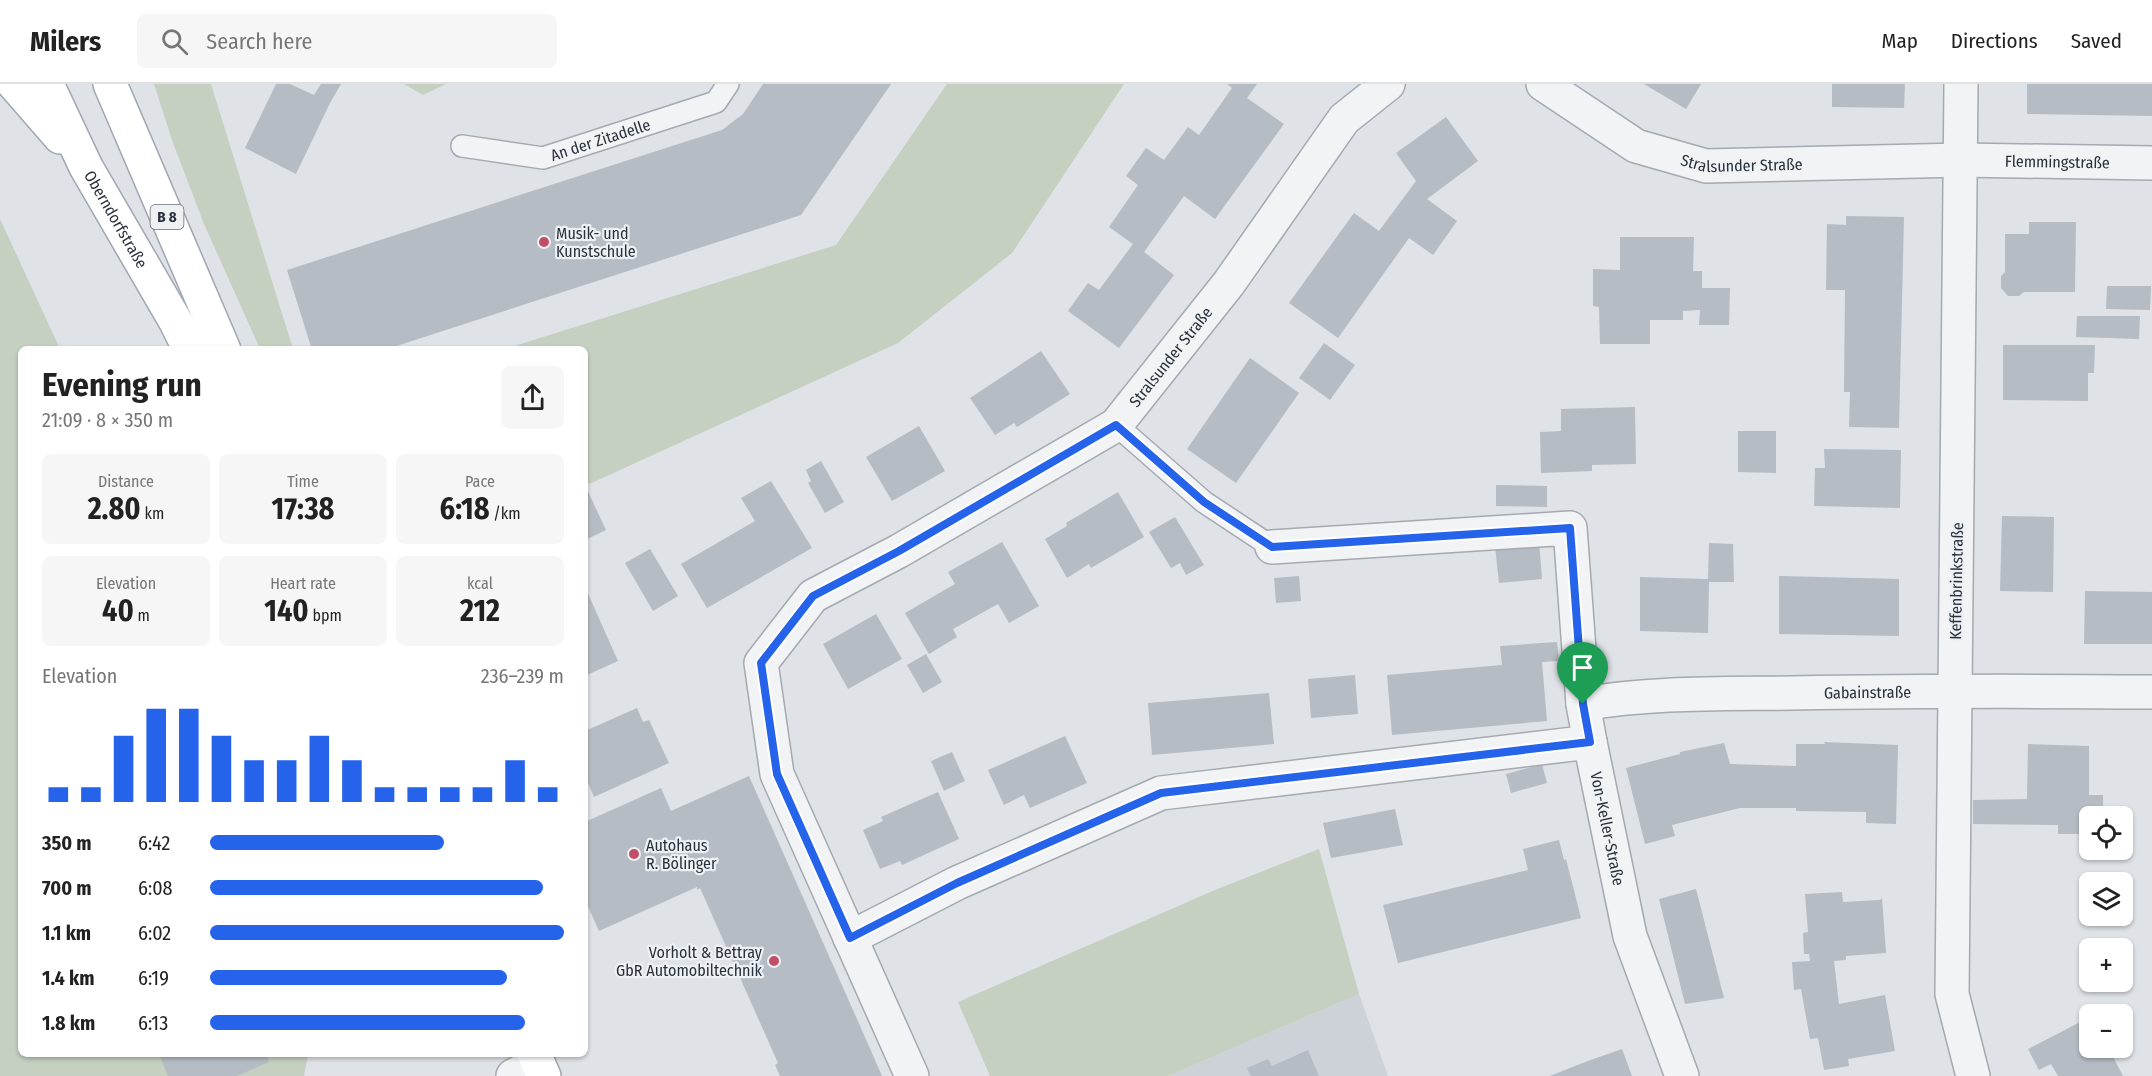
<!DOCTYPE html>
<meta charset="utf-8">
<style>
:root{--surface:#fff;--page:#f6f6f6;--text:#222;--muted:#767676;--line:#e0e0e0;--accent:#2563eb}
body{margin:0;font-family:"Fira Sans Condensed",sans-serif;background:var(--page);color:var(--text);height:100vh;display:flex;flex-direction:column;font-size:22px;white-space:nowrap}
*{box-sizing:border-box;margin:0}
p{font-size:20px;color:var(--muted)}
.icon{flex:none;width:33px;height:33px;fill:none;stroke:currentColor;stroke-width:2;stroke-linecap:round;stroke-linejoin:round}
.map{position:relative;flex:1;overflow:hidden}
.panel{position:absolute;left:18px;top:262px;width:570px;height:711px;display:flex;flex-direction:column;background:var(--surface);border-radius:9px;box-shadow:0 2px 4px #0004}
.panel>*{flex:none}
.fabs{position:absolute;left:2079px;top:722px;display:grid;gap:12px}
.fabs a{display:grid;place-items:center;width:54px;height:54px;border-radius:9px;background:var(--surface);box-shadow:0 2px 4px #0004;font-size:30px}
.pin{position:absolute;display:grid;place-items:center;width:51px;height:51px;color:#fff;margin:-62px -26px;border-radius:50% 50% 50% 0;rotate:-45deg;box-shadow:0 0 6px #0007}
.pin .icon{rotate:45deg}
.round{display:grid;place-items:center;flex:none;width:63px;height:63px;border-radius:9px;background:var(--page)}
.headline{display:flex;align-items:center;justify-content:space-between;height:102px;padding:0 24px}
h1{font-size:33px;font-weight:700;line-height:45px}
.figures{display:grid;grid-template-columns:repeat(3,1fr);gap:9px;height:102px;padding:6px 24px}
.figures div{display:grid;align-content:center;border-radius:9px;background:var(--page);text-align:center}
.figures b{font-size:30px;font-weight:700}
.figures small{font-size:16px;font-weight:400}
.figures p{font-size:16px}
.chart{height:168px;padding:12px 24px}
.chart p{display:flex;justify-content:space-between}
.chart svg{width:100%;height:108px;margin-top:6px;stroke:var(--accent);stroke-width:6}
ul{padding:0 24px;list-style:none;font-size:20px}
li{display:grid;grid-template-columns:96px 72px 1fr;align-items:center;height:45px}
li i{height:15px;border-radius:8px;background:var(--accent)}
header{display:flex;align-items:center;gap:36px;box-sizing:border-box;height:84px;padding:0 30px;background:var(--surface);border-bottom:2px solid var(--line)}
header strong{font-size:28px}
nav{display:flex;gap:33px;margin-inline-start:auto;font-size:21px}
.search{width:420px;height:54px;background:var(--page);display:flex;align-items:center;gap:15px;box-sizing:border-box;padding:0 21px;border-radius:9px;color:var(--muted);font-size:22px}
.map>svg:first-child{display:block}
.built{fill:#cdd2d8}
.green{fill:#c5d0c1}
.building{fill:#b6bcc3}
.lines{fill:none;stroke-linecap:round;stroke-linejoin:round}
.service-casing{stroke:#a5a9b0;stroke-width:24}
.minor-casing{stroke:#a5a9b0;stroke-width:36}
.primary-casing{stroke:#9fa7b1;stroke-width:36}
.service{stroke:#f1f3f5;stroke-width:21}
.minor{stroke:#f1f3f5;stroke-width:33}
.primary{stroke:#fff;stroke-width:33}
.route-casing{stroke:#fff;stroke-width:12}
.route{stroke:#2563eb;stroke-width:8}
.poi-dot{fill:#c14e67;stroke:#eef1f4;stroke-width:2}
.labels{text-anchor:middle;stroke-width:4.5;stroke-linejoin:round;paint-order:stroke}
.shield{fill:#eef1f4;stroke:#646b73;stroke-width:1.5}
.shield-label{font-size:15px;font-weight:bold;fill:#29313c}
.street-label{font-size:16px;fill:#29313c;stroke:#eef1f4}
.poi-label{font-size:16px;fill:#29313c;stroke:#eef1f4;text-anchor:start}
</style>
<header>
<strong>Milers</strong>
<div class="search"><svg class="icon" aria-label="search" viewBox="0 0 24 24"><circle cx="10" cy="10" r="6"/><path d="M15 15l6 6"/></svg>Search here</div>
<nav><a>Map</a><a>Directions</a><a>Saved</a></nav>
</header>
<div class="map">
<svg width="2152" height="992" viewBox="0 0 2152 992">
<rect width="100%" height="100%" fill="#dfe2e7"/>
<path class="built" d="M 1359,910 L 1388,992 L 1168,992 Z"/>
<path class="green" d="M 154,0 L 211,0 L 293,265 L 260,265 L 204,140 L 172,56 Z
M 404,0 L 446,0 L 423,11 Z
M 947,0 L 1124,0 L 1012,169 L 898,259 L 585,402 L 585,266 L 502,266 L 836,161 Z
M 0,135 L 60,265 L 21,266 L 21,970 L 308,971 L 304,992 L 0,992 Z
M 1319,765 L 1359,910 L 1168,992 L 990,992 L 958,918 L 1215,806 Z"/>
<path class="building" d="M 276,0 L 290,0 L 314,11 L 321,0 L 341,0 L 330,19 L 296,90 L 245,64 Z
M 763,0 L 891,0 L 801,131 L 384,266 L 312,266 L 287,186 L 722,46 L 743,30 Z
M 1227,0 L 1257,0 L 1247,14 L 1284,40 L 1215,135 L 1184,112 L 1144,168 L 1174,191 L 1119,264 L 1068,227 L 1088,199 L 1099,206 L 1133,160 L 1109,143 L 1138,101 L 1126,92 L 1146,64 L 1164,76 L 1188,43 L 1199,51 L 1232,4 Z
M 1644,0 L 1701,0 L 1686,25 Z
M 1832,0 L 1905,0 L 1904,24 L 1832,23 Z
M 2027,0 L 2152,0 L 2152,32 L 2027,30 Z
M 1446,33 L 1478,77 L 1427,115 L 1457,137 L 1433,171 L 1409,154 L 1338,254 L 1289,219 L 1354,129 L 1379,147 L 1416,97 L 1396,69 Z
M 1846,132 L 1904,133 L 1899,344 L 1849,343 L 1850,308 L 1844,308 L 1845,206 L 1826,206 L 1827,140 L 1846,141 Z
M 2029,138 L 2076,138 L 2075,208 L 2024,208 L 2019,212 L 2008,212 L 2001,204 L 2001,192 L 2005,188 L 2005,150 L 2029,150 Z
M 1620,153 L 1694,153 L 1693,187 L 1702,187 L 1702,204 L 1730,204 L 1729,241 L 1699,241 L 1700,226 L 1683,227 L 1683,236 L 1650,236 L 1650,260 L 1600,260 L 1599,223 L 1593,222 L 1593,185 L 1620,186 Z
M 2107,202 L 2151,202 L 2150,226 L 2106,225 Z
M 2077,232 L 2140,232 L 2139,255 L 2076,253 Z
M 1324,259 L 1355,281 L 1330,316 L 1299,294 Z
M 2003,261 L 2095,261 L 2094,289 L 2088,289 L 2088,317 L 2003,316 Z
M 1041,267 L 1070,310 L 1017,343 L 1014,339 L 995,351 L 970,314 Z
M 1250,274 L 1299,309 L 1236,399 L 1187,365 Z
M 1635,323 L 1636,380 L 1592,381 L 1592,387 L 1541,389 L 1540,348 L 1561,347 L 1561,325 Z
M 919,342 L 945,387 L 892,417 L 866,373 Z
M 1738,347 L 1776,347 L 1776,389 L 1738,388 Z
M 1824,365 L 1901,366 L 1900,424 L 1814,422 L 1815,384 L 1825,384 Z
M 821,377 L 844,418 L 825,429 L 808,399 L 811,397 L 806,386 Z
M 771,397 L 812,464 L 707,524 L 681,480 L 755,437 L 741,414 Z
M 585,401 L 606,446 L 585,456 Z
M 1496,401 L 1547,402 L 1547,423 L 1496,422 Z
M 1118,408 L 1144,453 L 1091,484 L 1089,480 L 1067,494 L 1045,455 L 1067,442 L 1066,439 Z
M 2002,432 L 2054,433 L 2053,508 L 2000,507 Z
M 1175,433 L 1204,481 L 1186,491 L 1180,479 L 1171,484 L 1149,448 Z
M 1539,457 L 1542,495 L 1499,499 L 1495,462 Z
M 1002,458 L 1039,522 L 1009,539 L 998,520 L 953,545 L 957,553 L 929,570 L 905,529 L 955,500 L 948,488 Z
M 1709,459 L 1733,460 L 1734,498 L 1709,498 L 1708,549 L 1640,547 L 1640,493 L 1708,495 Z
M 650,465 L 678,512 L 653,527 L 625,479 Z
M 1299,492 L 1301,517 L 1276,519 L 1274,494 Z
M 1779,492 L 1899,495 L 1899,552 L 1779,550 Z
M 585,503 L 618,577 L 585,592 Z
M 2085,507 L 2152,508 L 2152,560 L 2084,560 Z
M 876,530 L 902,575 L 848,605 L 823,560 Z
M 1557,558 L 1559,577 L 1542,578 L 1547,637 L 1392,651 L 1387,591 L 1502,581 L 1500,562 Z
M 926,570 L 942,598 L 923,609 L 907,581 Z
M 1355,591 L 1358,630 L 1311,634 L 1308,595 Z
M 1269,609 L 1274,660 L 1152,671 L 1148,619 Z
M 637,624 L 643,638 L 649,636 L 669,679 L 594,713 L 585,692 L 585,647 Z
M 1065,652 L 1087,699 L 1030,724 L 1024,711 L 1004,721 L 988,686 Z
M 1824,658 L 1898,661 L 1896,740 L 1866,739 L 1866,728 L 1796,727 L 1796,724 L 1740,724 L 1672,741 L 1675,752 L 1645,760 L 1626,684 L 1680,670 L 1680,668 L 1724,659 L 1730,680 L 1796,682 L 1796,660 L 1825,660 Z
M 2028,660 L 2089,662 L 2089,711 L 2103,711 L 2103,732 L 2090,732 L 2090,750 L 2058,750 L 2058,741 L 1973,740 L 1973,716 L 2027,715 Z
M 952,668 L 965,697 L 944,707 L 931,677 Z
M 1542,680 L 1547,699 L 1511,709 L 1506,690 Z
M 749,692 L 861,944 L 882,992 L 780,992 L 775,981 L 778,979 L 700,804 L 697,806 L 697,803 L 599,847 L 585,816 L 585,738 L 661,704 L 671,727 Z
M 938,708 L 959,755 L 902,781 L 900,777 L 880,785 L 863,746 L 883,737 L 881,733 Z
M 1395,725 L 1403,761 L 1331,774 L 1323,739 Z
M 1559,756 L 1564,776 L 1566,775 L 1581,834 L 1398,879 L 1383,821 L 1528,786 L 1523,765 Z
M 1696,805 L 1724,914 L 1685,920 L 1659,815 Z
M 1842,808 L 1843,818 L 1880,816 L 1882,814 L 1886,869 L 1846,872 L 1846,876 L 1834,877 L 1839,920 L 1885,911 L 1895,967 L 1848,975 L 1849,982 L 1824,986 L 1818,954 L 1810,955 L 1801,905 L 1794,906 L 1792,878 L 1810,877 L 1809,870 L 1804,870 L 1803,849 L 1808,848 L 1805,810 Z
M 2090,933 L 2090,963 L 2108,963 L 2123,992 L 2058,992 L 2051,980 L 2039,986 L 2028,965 Z
M 1622,965 L 1632,992 L 1550,992 L 1585,978 Z
M 1308,966 L 1319,992 L 1251,992 L 1247,984 L 1268,975 L 1272,982 Z
M 159,970 L 266,970 L 269,978 L 237,992 L 168,992 Z"/>
<g class="lines">
<defs>
<g id="service">
<path id="s1" d="M 462,62 L 543,74 L 716,18 L 728,0"/>
<path d="M 1116,341 L 1204,418 L 1272,463"/>
</g>
<g id="minor">
<path id="s2" d="M 1543,0 L 1636,62 L 1706,82 L 1962,76 L 2152,79"/>
<path d="M 1961,0 L 1952,910 L 1973,992"/>
<path id="s3" d="M 1272,463 L 1570,444 L 1583,620 L 1590,658 L 1630,852 L 1682,992"/>
<path id="s4" d="M 1583,620 C 1652,608 1723,610 1792,609 C 1912,607 2032,607 2152,608"/>
<path d="M 850,854 L 957,799 L 1161,709 L 1590,658"/>
<path d="M 513,992 L 538,978"/>
<path id="s5" d="M 912,992 L 777,690 L 761,579 L 813,512 L 899,467 L 1116,341 L 1229,199 L 1344,35 L 1388,0"/>
</g>
<g id="primary">
<path d="M 14,0 L 60,53"/>
<path id="s6" d="M 47,0 L 86,83 L 176,238 L 190,266"/>
<path d="M 110,0 L 224,266"/>
<path d="M 534,970 L 544,992"/>
</g>
</defs>
<use href="#service" class="service-casing"/>
<use href="#minor" class="minor-casing"/>
<use href="#primary" class="primary-casing"/>
<use href="#service" class="service"/>
<use href="#minor" class="minor"/>
<use href="#primary" class="primary"/>
</g>
<g class="lines">
<defs>
<path id="route" d="M 1116,341 L 1204,418 L 1272,463 L 1570,444 L 1583,620 L 1590,658 L 1161,709 L 957,799 L 850,854 L 777,690 L 761,579 L 813,512 L 899,467 Z"/>
</defs>
<use href="#route" class="route-casing"/>
<use href="#route" class="route"/>
</g>
<g class="poi-dot">
<circle cx="544" cy="158" r="6"/>
<circle cx="634" cy="770" r="6"/>
<circle cx="774" cy="877" r="6"/>
</g>
<g class="labels">
<rect class="shield" x="150.5" y="121" width="33" height="24" rx="4.5"/>
<g class="shield-label">
<text x="167" y="138">B 8</text>
</g>
<g class="street-label">
<text dy="6" stroke="none"><textPath href="#s1" startOffset="142">An der Zitadelle</textPath></text>
<text dy="6" stroke="none"><textPath href="#s2" startOffset="220">Stralsunder Straße</textPath></text>
<text dy="6" stroke="none"><textPath href="#s2" startOffset="536">Flemmingstraße</textPath></text>
<text dy="6" stroke="none"><textPath href="#s6" startOffset="152">Oberndorfstraße</textPath></text>
<text dy="6" stroke="none"><textPath href="#s5" startOffset="963">Stralsunder Straße</textPath></text>
<text transform="translate(1956 497) rotate(-89)" y="6">Keffenbrinkstraße</text>
<text dy="6" stroke="none"><textPath href="#s4" startOffset="285">Gabainstraße</textPath></text>
<text dy="6" stroke="none"><textPath href="#s3" startOffset="602">Von-Keller-Straße</textPath></text>
</g>
<g class="poi-label">
<text x="556" y="155">Musik- und<tspan x="556" dy="18">Kunstschule</tspan></text>
<text x="646" y="767">Autohaus<tspan x="646" dy="18">R. Bölinger</tspan></text>
<text x="762" y="874" text-anchor="end">Vorholt &amp; Bettray<tspan x="762" dy="18">GbR Automobiltechnik</tspan></text>
</g>
</g>
</svg>
<div class="fabs">
<a><svg class="icon" aria-label="locate" viewBox="0 0 24 24"><circle cx="12" cy="12" r="6"/><path d="M12 2v4M12 18v4M2 12h4M18 12h4"/></svg></a>
<a><svg class="icon" aria-label="layers" viewBox="0 0 24 24"><path d="M12 4l9 5-9 5-9-5zM3 14l9 5 9-5"/></svg></a>
<a>+</a>
<a>−</a>
</div>
<div class="pin" style="left:1583px;top:620px;background:#1e9e55"><svg class="icon" aria-label="arrive" viewBox="0 0 24 24"><path d="M6 21V4h12l-3 4 3 4H6"/></svg></div>
<section class="panel">
<div class="headline"><div><h1>Evening run</h1><p>21:09 · 8 × 350 m</p></div><a class="round"><svg class="icon" aria-label="share" viewBox="0 0 24 24"><path d="M12 15V3M7 8l5-5 5 5M5 13v7h14v-7"/></svg></a></div>
<div class="figures">
<div><p>Distance</p><b>2.80<small> km</small></b></div>
<div><p>Time</p><b>17:38</b></div>
<div><p>Pace</p><b>6:18<small> /km</small></b></div>
</div>
<div class="figures">
<div><p>Elevation</p><b>40<small> m</small></b></div>
<div><p>Heart rate</p><b>140<small> bpm</small></b></div>
<div><p>kcal</p><b>212</b></div>
</div>
<div class="chart"><p><span>Elevation</span>236–239 m</p>
<svg viewBox="0 0 160 44" preserveAspectRatio="none"><path d="M5 44V38M15 44V38M25 44V17M35 44V6M45 44V6M55 44V17M65 44V27M75 44V27M85 44V17M95 44V27M105 44V38M115 44V38M125 44V38M135 44V38M145 44V27M155 44V38"/></svg>
</div>
<ul>
<li><b>350 m</b>6:42<i style="width:66%"></i></li>
<li><b>700 m</b>6:08<i style="width:94%"></i></li>
<li><b>1.1 km</b>6:02<i style="width:100%"></i></li>
<li><b>1.4 km</b>6:19<i style="width:84%"></i></li>
<li><b>1.8 km</b>6:13<i style="width:89%"></i></li>
</ul>
</section>
</div>
